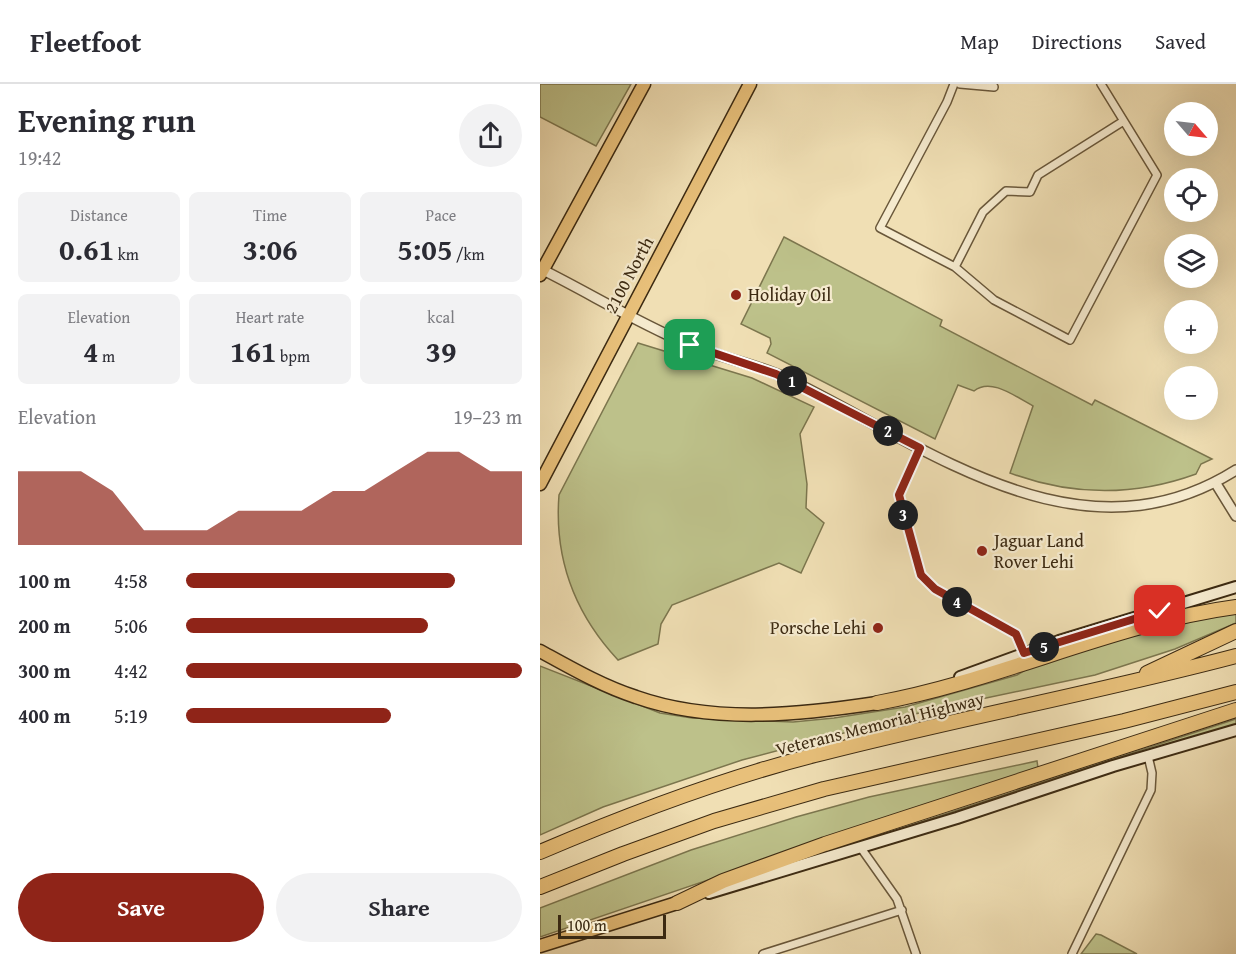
<!DOCTYPE html>
<meta charset="utf-8">
<style>
:root{--surface:#fff;--page:#f2f2f3;--text:#2b2b33;--muted:#7c7c81;--line:#e1e1e2;--accent:#8f2418}
body{margin:0;font-family:"Gentium Book Plus",serif;background:var(--page);color:var(--text);height:100vh;display:flex;flex-direction:column;font-size:22px;white-space:nowrap}
*{box-sizing:border-box;margin:0}
p{font-size:20px;color:var(--muted)}
.icon{flex:none;width:33px;height:33px;fill:none;stroke:currentColor;stroke-width:2;stroke-linecap:round;stroke-linejoin:round}
.map{position:relative;flex:1;overflow:hidden}
.sheet{display:flex;flex-direction:column;background:var(--surface);width:540px}
.sheet>*{flex:none}
.needle{width:39px;rotate:118deg}
.fabs{position:absolute;left:624px;top:18px;display:grid;gap:12px}
.fabs a{display:grid;place-items:center;width:54px;height:54px;border-radius:50%;background:var(--surface);box-shadow:0 6px 24px #0002;font-size:30px}
.scale{position:absolute;left:18px;bottom:15px;width:108px;box-sizing:border-box;padding-left:6px;border:3px solid #3c2a12;border-top:0;font-size:16px;line-height:21px;white-space:nowrap;color:#3c2a12;-webkit-text-stroke:4px #f5eace;paint-order:stroke}
.pin{position:absolute;display:grid;place-items:center;width:51px;height:51px;color:#fff;margin:-26px;border-radius:12px;box-shadow:0 3px 9px #0006}
.km{position:absolute;width:30px;height:30px;margin:-15px;border-radius:50%;background:#222;color:#fff;font-size:16px;line-height:30px;text-align:center}
.round{display:grid;place-items:center;flex:none;width:63px;height:63px;border-radius:32px;background:var(--page)}
.head{display:flex;align-items:center;justify-content:space-between;height:102px;padding:0 18px}
h1{font-size:33px;font-weight:800;line-height:45px}
.metrics{display:grid;grid-template-columns:repeat(3,1fr);gap:9px;height:102px;padding:6px 18px}
.metrics div{display:grid;align-content:center;border-radius:9px;background:var(--page);text-align:center}
.metrics b{font-size:30px;font-weight:800}
.metrics small{font-size:16px;font-weight:400}
.metrics p{font-size:16px}
.chart{height:168px;padding:12px 18px}
.chart p{display:flex;justify-content:space-between}
.chart svg{width:100%;height:108px;margin-top:6px;fill:var(--accent);opacity:.7}
.action{display:flex;gap:12px;margin-top:auto;padding:12px 18px}
.action a{flex:1;height:69px;border-radius:36px;background:var(--accent);color:#fff;font-size:24px;font-weight:800;line-height:69px;text-align:center}
.action a+a{background:var(--page);color:var(--text)}
ul{padding:0 18px;list-style:none;font-size:20px}
li{display:grid;grid-template-columns:96px 72px 1fr;align-items:center;height:45px}
li i{height:15px;border-radius:8px;background:var(--accent)}
header{display:flex;align-items:center;gap:36px;box-sizing:border-box;height:84px;padding:0 30px;background:var(--surface);border-bottom:2px solid var(--line)}
header strong{font-size:28px}
nav{display:flex;gap:33px;margin-inline-start:auto;font-size:21px}
main{display:flex;flex:1;min-height:0}
.map>svg:first-child{display:block}
.green{fill:#bdc18a;stroke:#7c764e;stroke-width:1.5}
.lines{fill:none;stroke-linecap:round;stroke-linejoin:round}
.minor-casing{stroke:#69573a;stroke-width:10}
.tertiary-casing{stroke:#69573a;stroke-width:12}
.secondary-casing{stroke:#3c2a12;stroke-width:14}
.trunk-casing{stroke:#3c2a12;stroke-width:15}
.motorway-casing{stroke:#3c2a12;stroke-width:16}
.minor{stroke:#f5eace;stroke-width:7}
.tertiary{stroke:#f5eace;stroke-width:9}
.secondary{stroke:#f5eace;stroke-width:10}
.trunk{stroke:#e8c07a;stroke-width:12}
.motorway{stroke:#e8c07a;stroke-width:14}
.route-casing{stroke:#fff;stroke-width:12}
.route{stroke:#8f2418;stroke-width:8}
.poi-dot{fill:#8f2418;stroke:#f5eace;stroke-width:2}
.labels{text-anchor:middle;stroke-width:4.5;stroke-linejoin:round;paint-order:stroke}
.street-label{font-size:18px;fill:#3c2a12;stroke:#f5eace}
.poi-label{font-size:18px;fill:#3c2a12;stroke:#f5eace;text-anchor:start}
</style>
<header>
<strong>Fleetfoot</strong>
<nav><a>Map</a><a>Directions</a><a>Saved</a></nav>
</header>
<main>
<section class="sheet">
<div class="head"><div><h1>Evening run</h1><p>19:42</p></div><a class="round"><svg class="icon" aria-label="share" viewBox="0 0 24 24"><path d="M12 15V3M7 8l5-5 5 5M5 13v7h14v-7"/></svg></a></div>
<div class="metrics">
<div><p>Distance</p><b>0.61<small> km</small></b></div>
<div><p>Time</p><b>3:06</b></div>
<div><p>Pace</p><b>5:05<small> /km</small></b></div>
</div>
<div class="metrics">
<div><p>Elevation</p><b>4<small> m</small></b></div>
<div><p>Heart rate</p><b>161<small> bpm</small></b></div>
<div><p>kcal</p><b>39</b></div>
</div>
<div class="chart"><p><span>Elevation</span>19–23 m</p>
<svg viewBox="0 0 160 44" preserveAspectRatio="none"><path d="M0 44V14L10 14L20 14L30 22L40 38L50 38L60 38L70 30L80 30L90 30L100 22L110 22L120 14L130 6L140 6L150 14L160 14V44z"/></svg>
</div>
<ul>
<li><b>100 m</b>4:58<i style="width:80%"></i></li>
<li><b>200 m</b>5:06<i style="width:72%"></i></li>
<li><b>300 m</b>4:42<i style="width:100%"></i></li>
<li><b>400 m</b>5:19<i style="width:61%"></i></li>
</ul>
<div class="action"><a>Save</a><a>Share</a></div>
</section>
<div class="map">
<svg width="696" height="870" viewBox="0 0 696 870">
<rect width="100%" height="100%" fill="#f0dfb4"/>
<filter id="stains"><feTurbulence type="fractalNoise" baseFrequency=".00333" numOctaves="4"/><feColorMatrix values="0 0 0 0 .2 0 0 0 0 .09 0 0 0 0 .02 0 0 0 .5 -.17"/></filter>
<radialGradient id="worn" r=".72"><stop offset=".6" stop-color="#630" stop-opacity="0"/><stop offset="1" stop-color="#630" stop-opacity=".3"/></radialGradient>
<path class="green" d="M 0,0 L 91,0 L 56,62 L 0,33 Z
M 244,153 L 402,236 L 400,242 L 552,321 L 555,316 L 672,375 L 661,380 L 656,390 C 593,413 532,412 470,389 L 493,322 C 476,313 451,293 434,307 L 418,301 L 395,355 L 227,269 L 231,260 L 230,254 L 201,240 Z
M 98,259 L 212,294 L 274,323 L 260,350 L 267,400 L 266,424 L 284,439 L 261,489 L 239,479 L 132,521 L 121,540 L 118,560 L 78,576 C 34,529 14,475 19,411 Z
M 696,528 L 696,539 L 635,565 L 555,591 L 394,625 L 202,676 L 63,723 L 0,751 L 0,582 L 120,629 L 152,634 L 253,638 L 294,634 L 365,623 L 477,591 L 494,581 L 643,537 Z
M 696,635 L 696,641 L 590,671 L 301,764 Z
M 497,677 L 498,684 L 0,853 L 0,824 L 151,766 L 256,733 L 329,713 Z
M 556,850 L 561,851 L 597,870 L 541,870 Z"/>
<g class="lines">
<defs>
<path id="minor" d="M 414,0 L 407,18 L 340,144 L 415,183 L 454,216 L 530,256 L 617,91 L 561,0
M 420,0 L 454,3
M 415,183 L 443,128 L 466,107 L 490,108 L 498,91 L 582,38
M 380,364 L 359,411 L 381,491 L 395,505 L 476,550 L 484,569
M 321,764 L 357,815 L 376,870
M 223,870 L 362,826
M 532,870 L 611,706 L 612,689 L 608,672"/>
<path id="tertiary" d="M 3,186 C 51,210 98,239 148,260 C 180,274 214,279 246,294 C 385,361 539,485 696,386
M 675,398 L 696,432"/>
<path id="secondary" d="M 420,593 L 519,557 L 696,503
M 169,809 L 417,734 L 573,682 L 696,646"/>
<path id="trunk" d="M 0,191 L 104,0
M 0,400 L 210,0
M 0,567 C 31,584 62,602 96,613 C 173,640 258,631 337,619
M 0,862 L 137,819"/>
<path id="motorway" d="M 607,589 L 696,547
M 337,619 C 459,597 575,539 696,523
M 0,768 C 89,730 181,695 275,671 C 414,635 556,609 696,572
M 0,803 L 83,770 L 174,737 L 284,705 L 584,637 L 696,608
M 137,819 L 183,797 L 285,760 L 696,626"/>
</defs>
<use href="#minor" class="minor-casing"/>
<use href="#tertiary" class="tertiary-casing"/>
<use href="#secondary" class="secondary-casing"/>
<use href="#trunk" class="trunk-casing"/>
<use href="#motorway" class="motorway-casing"/>
<use href="#minor" class="minor"/>
<use href="#tertiary" class="tertiary"/>
<use href="#secondary" class="secondary"/>
<use href="#trunk" class="trunk"/>
<use href="#motorway" class="motorway"/>
</g>
<g class="lines">
<defs>
<path id="route" d="M 150,261 L 236,290 L 380,364 L 359,411 L 381,491 L 395,505 L 476,550 L 484,569 L 620,527"/>
</defs>
<use href="#route" class="route-casing"/>
<use href="#route" class="route"/>
</g>
<g class="poi-dot">
<circle cx="196" cy="211" r="6"/>
<circle cx="442" cy="467" r="6"/>
<circle cx="338" cy="544" r="6"/>
</g>
<g class="labels">
<g class="street-label">
<text transform="translate(89 191) rotate(-62)" y="6">2100 North</text>
<text transform="translate(340 640) rotate(-14)" y="6">Veterans Memorial Highway</text>
</g>
<g class="poi-label">
<text x="208" y="217">Holiday Oil</text>
<text x="454" y="463">Jaguar Land<tspan x="454" dy="21">Rover Lehi</tspan></text>
<text x="326" y="550" text-anchor="end">Porsche Lehi</text>
</g>
</g>
<rect width="100%" height="100%" filter="url(#stains)"/>
<rect width="100%" height="100%" fill="url(#worn)"/>
</svg>
<div class="fabs">
<a><svg class="needle" viewBox="-14 -14 28 28"><path d="M0-13l5 13h-10z" fill="#e53935"/><path d="M0 13l5-13h-10z" fill="#7c7c81"/></svg></a>
<a><svg class="icon" aria-label="locate" viewBox="0 0 24 24"><circle cx="12" cy="12" r="6"/><path d="M12 2v4M12 18v4M2 12h4M18 12h4"/></svg></a>
<a><svg class="icon" aria-label="layers" viewBox="0 0 24 24"><path d="M12 4l9 5-9 5-9-5zM3 14l9 5 9-5"/></svg></a>
<a>+</a>
<a>−</a>
</div>
<div class="scale">100 m</div>
<div class="pin" style="left:150px;top:261px;background:#1e9e55"><svg class="icon" aria-label="arrive" viewBox="0 0 24 24"><path d="M6 21V4h12l-3 4 3 4H6"/></svg></div>
<div class="pin" style="left:620px;top:527px;background:#d93025"><svg class="icon" aria-label="check" viewBox="0 0 24 24"><path d="M5 12l5 5 9-10"/></svg></div>
<b class="km" style="left:252px;top:297px">1</b>
<b class="km" style="left:348px;top:347px">2</b>
<b class="km" style="left:363px;top:431px">3</b>
<b class="km" style="left:417px;top:518px">4</b>
<b class="km" style="left:504px;top:563px">5</b>
</div>
</main>
